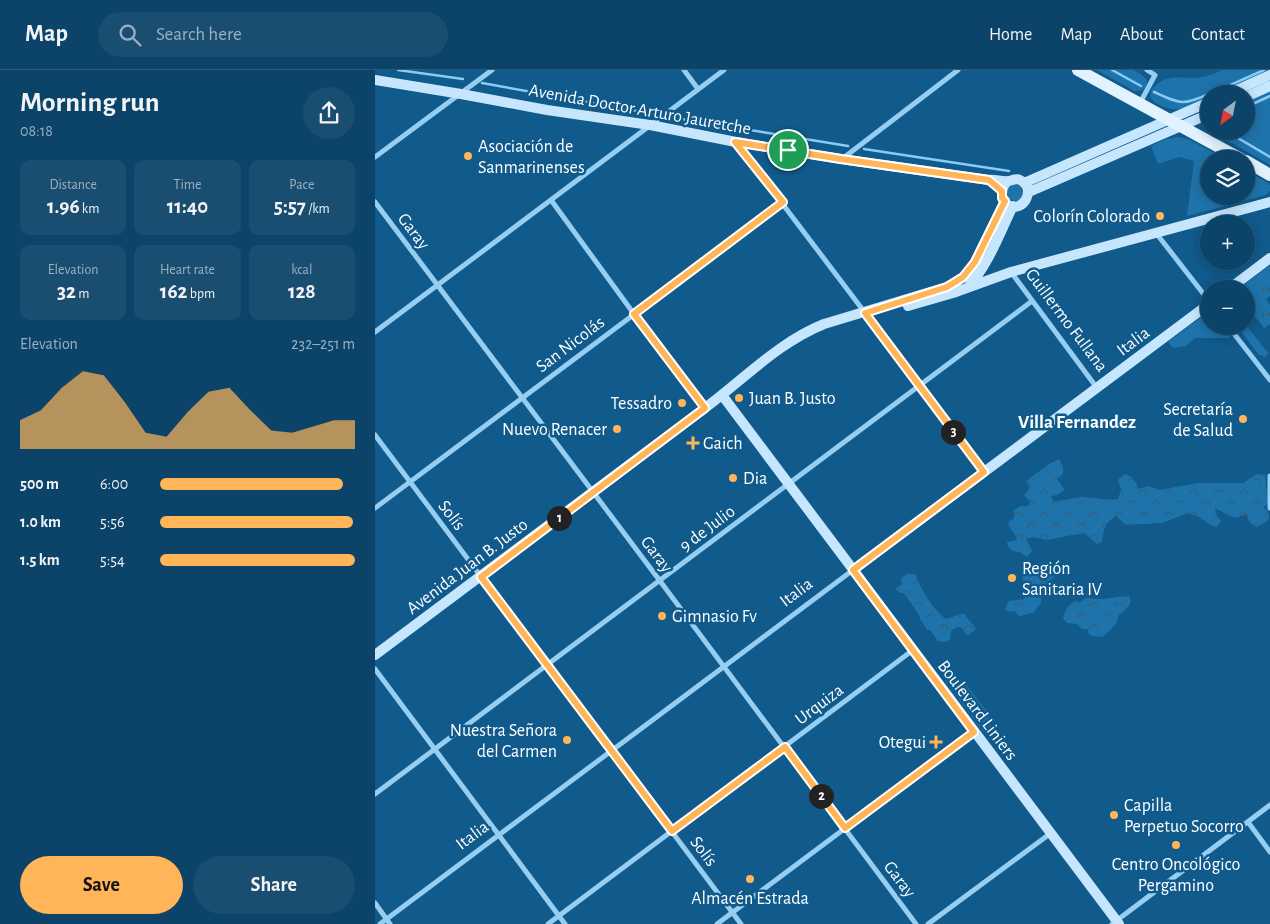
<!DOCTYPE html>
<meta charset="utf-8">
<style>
:root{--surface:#0c4469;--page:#1a4e71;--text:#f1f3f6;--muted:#9ab0c0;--line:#2c5c7d;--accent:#ffb558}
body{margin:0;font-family:"Alegreya Sans",sans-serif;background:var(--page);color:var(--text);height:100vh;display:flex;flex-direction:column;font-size:19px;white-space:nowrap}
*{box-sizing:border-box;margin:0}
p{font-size:16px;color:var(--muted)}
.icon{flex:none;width:28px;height:28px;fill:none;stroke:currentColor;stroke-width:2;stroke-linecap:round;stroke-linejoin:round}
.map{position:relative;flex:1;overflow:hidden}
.panel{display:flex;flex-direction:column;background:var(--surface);width:375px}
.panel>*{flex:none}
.needle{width:32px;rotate:212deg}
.tools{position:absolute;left:825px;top:15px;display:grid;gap:10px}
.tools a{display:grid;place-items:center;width:55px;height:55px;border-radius:50%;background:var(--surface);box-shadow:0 2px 12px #0003,0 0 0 1px var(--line);font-size:25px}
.pin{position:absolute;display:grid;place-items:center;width:42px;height:42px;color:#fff;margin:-21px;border:2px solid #fff;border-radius:50%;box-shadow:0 1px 5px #0007}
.km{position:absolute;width:25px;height:25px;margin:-12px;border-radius:50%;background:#222;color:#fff;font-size:14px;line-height:25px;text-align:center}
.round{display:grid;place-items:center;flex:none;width:52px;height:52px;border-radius:26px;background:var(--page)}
.headline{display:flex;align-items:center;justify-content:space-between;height:85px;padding:0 20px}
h1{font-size:28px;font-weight:700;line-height:38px}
.figures{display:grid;grid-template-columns:repeat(3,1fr);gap:8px;height:85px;padding:5px 20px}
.figures div{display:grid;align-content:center;border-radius:10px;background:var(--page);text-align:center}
.figures b{font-size:21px;font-weight:700}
.figures small{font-size:14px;font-weight:400}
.figures p{font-size:14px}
.chart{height:140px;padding:10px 20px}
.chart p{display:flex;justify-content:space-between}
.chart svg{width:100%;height:90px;margin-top:5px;fill:var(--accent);opacity:.7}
.cta{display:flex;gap:10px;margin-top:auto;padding:10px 20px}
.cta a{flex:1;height:58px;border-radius:30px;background:var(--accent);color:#111;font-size:20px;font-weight:700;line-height:58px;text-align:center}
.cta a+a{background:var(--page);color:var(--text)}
ul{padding:0 20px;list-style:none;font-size:16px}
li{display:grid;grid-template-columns:80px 60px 1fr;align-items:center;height:38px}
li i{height:12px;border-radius:6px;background:var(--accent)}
header{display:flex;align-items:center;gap:30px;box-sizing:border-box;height:70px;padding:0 25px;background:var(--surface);border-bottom:1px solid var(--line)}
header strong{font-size:24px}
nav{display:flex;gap:28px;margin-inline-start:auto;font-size:18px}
.search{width:350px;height:45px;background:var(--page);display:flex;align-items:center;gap:12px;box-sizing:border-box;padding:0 18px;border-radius:28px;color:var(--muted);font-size:19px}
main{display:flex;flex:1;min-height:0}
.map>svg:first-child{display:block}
.grass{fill:#1e73aa}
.forest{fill:url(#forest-crowns)}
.park{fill:url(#park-tufts)}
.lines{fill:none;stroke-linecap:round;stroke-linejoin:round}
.stream{stroke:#88ccf6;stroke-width:2.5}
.street{stroke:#96cef2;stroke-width:5}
.secondary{stroke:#c5e6fd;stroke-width:10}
.primary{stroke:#e2f2ff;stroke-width:12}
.route-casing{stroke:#fff;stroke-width:10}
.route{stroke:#ffb558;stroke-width:6}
.poi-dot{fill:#ffb558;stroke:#105a8c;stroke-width:2}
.labels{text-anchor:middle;stroke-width:5;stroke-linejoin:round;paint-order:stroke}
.street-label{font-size:18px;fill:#fff;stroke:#105a8c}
.poi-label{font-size:18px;fill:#fff;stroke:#105a8c;text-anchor:start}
.neighbourhood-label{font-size:19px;font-weight:bold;fill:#fff;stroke:#105a8c}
</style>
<header>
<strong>Map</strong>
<div class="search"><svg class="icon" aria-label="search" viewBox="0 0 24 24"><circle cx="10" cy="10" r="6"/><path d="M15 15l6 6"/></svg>Search here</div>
<nav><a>Home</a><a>Map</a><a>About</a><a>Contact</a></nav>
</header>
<main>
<section class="panel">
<div class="headline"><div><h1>Morning run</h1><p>08:18</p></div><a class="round"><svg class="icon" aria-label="share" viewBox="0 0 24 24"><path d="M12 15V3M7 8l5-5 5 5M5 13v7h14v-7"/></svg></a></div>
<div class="figures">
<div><p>Distance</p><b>1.96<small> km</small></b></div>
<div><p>Time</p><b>11:40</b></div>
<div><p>Pace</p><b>5:57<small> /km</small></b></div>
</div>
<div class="figures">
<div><p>Elevation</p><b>32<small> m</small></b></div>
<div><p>Heart rate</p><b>162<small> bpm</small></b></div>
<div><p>kcal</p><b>128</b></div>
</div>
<div class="chart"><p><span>Elevation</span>232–251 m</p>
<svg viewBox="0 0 160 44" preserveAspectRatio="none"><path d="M0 44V30L10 25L20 14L30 6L40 8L50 21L60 36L70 38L80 26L90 16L100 14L110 25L120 35L130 36L140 33L150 30L160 30V44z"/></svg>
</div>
<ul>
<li><b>500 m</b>6:00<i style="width:94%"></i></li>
<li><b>1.0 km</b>5:56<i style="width:99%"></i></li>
<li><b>1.5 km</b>5:54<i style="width:100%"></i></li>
</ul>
<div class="cta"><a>Save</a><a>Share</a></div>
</section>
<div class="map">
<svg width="895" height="854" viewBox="0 0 895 854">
<defs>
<pattern id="forest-crowns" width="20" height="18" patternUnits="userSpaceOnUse" patternTransform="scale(1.25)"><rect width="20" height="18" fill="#1e73aa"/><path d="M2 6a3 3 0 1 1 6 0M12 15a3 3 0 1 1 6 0" fill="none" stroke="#375e76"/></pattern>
<pattern id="park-tufts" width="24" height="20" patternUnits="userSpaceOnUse" patternTransform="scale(1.25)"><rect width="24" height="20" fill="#1e73aa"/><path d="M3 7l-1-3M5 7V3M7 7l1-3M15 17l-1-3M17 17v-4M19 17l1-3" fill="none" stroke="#375e76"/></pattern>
</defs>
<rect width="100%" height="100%" fill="#105a8c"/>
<path class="grass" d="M 722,0 L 758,0 L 766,4 L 772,10 C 771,19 768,21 759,21 Z
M 848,0 L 895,0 L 844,24 L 834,24 L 834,29 C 826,32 817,37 808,39 C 796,41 762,32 781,15 C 795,3 810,10 826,7 C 833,6 841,3 848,0 Z
M 895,20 L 895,95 L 836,61 L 871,61 L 871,30 Z
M 803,67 L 813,69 L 850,89 L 834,89 L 834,126 L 871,126 L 871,100 L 893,113 L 895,115 L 895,121 L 891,125 L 812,146 L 819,91 L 804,87 L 783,94 L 776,76 L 791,69 Z
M 833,244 L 834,256 L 846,256 L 855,268 L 820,268 L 811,276 L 798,278 L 793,272 L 828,246 Z"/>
<path class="forest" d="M 684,389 L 688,397 L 688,404 L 682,409 L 690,420 L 682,425 L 676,426 L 678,431 C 688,431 697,428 706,427 C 718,427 730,431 743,429 L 746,420 L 743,410 L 750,404 C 758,407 761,411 763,419 L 774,416 L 784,420 L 823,413 L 868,413 L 882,404 L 890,405 L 893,434 L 888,437 L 893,441 L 894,448 L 892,451 L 882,457 L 876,454 L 871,444 L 862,448 L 855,446 L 840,438 L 842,447 L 846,451 L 842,457 L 835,455 L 824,447 L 813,443 L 787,453 L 751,455 L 741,446 C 729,453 729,460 727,472 L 722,474 L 709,463 L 672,470 L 657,467 L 651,469 L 657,480 L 652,487 L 645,482 L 638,481 L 633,477 L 632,472 L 640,471 L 642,468 L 633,455 L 634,451 L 639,449 L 639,440 L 646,436 L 653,436 L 655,432 L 649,425 L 655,418 L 651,411 L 674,394 Z
M 652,492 L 658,495 L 671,492 L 677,498 L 680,506 L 664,521 C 669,532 666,534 658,543 C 652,543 649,546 644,546 L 640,541 L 634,542 L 630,539 L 634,531 L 649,529 L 649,517 L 646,498 L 647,495 Z
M 532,504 L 540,504 C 546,519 558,540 571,549 L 586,544 L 590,544 C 593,551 598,553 601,559 L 593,565 L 590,564 L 589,560 L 585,557 L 580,558 L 576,561 L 575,570 L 570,572 L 563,571 L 555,560 L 552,560 C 550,554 545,552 544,545 L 529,523 L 525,523 L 520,518 L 527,515 L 526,508 Z
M 754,526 L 756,531 L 754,536 L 744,545 L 741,554 L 728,567 L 717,566 L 713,563 L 713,559 L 707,559 L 702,554 L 692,553 L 688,548 C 691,540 693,532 702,531 L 704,533 L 711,528 C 725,531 739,527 754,526 Z"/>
<path class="park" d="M632 123a8 8 0 1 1 16 0a8 8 0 1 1-16 0Z
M 895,195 L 895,226 L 891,229 L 895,235 L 895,254 L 889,258 L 871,234 L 871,219 L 864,219 Z
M 871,255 L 893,283 L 891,287 L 884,285 L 862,256 L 871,256 Z
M 571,605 L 581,607 L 589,612 L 613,643 L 616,654 L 615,664 L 612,665 L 609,663 L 571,612 L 570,608 Z"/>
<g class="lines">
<path class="stream" d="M 23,0 L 88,9
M 737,0 L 766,16
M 107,13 L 279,44
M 779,22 C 805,34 807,36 834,24
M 835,24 L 889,0
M 871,37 L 895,26
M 307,49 L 473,76
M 851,61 L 895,87
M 489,79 L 634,101"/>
<path class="street" d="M 309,0 L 323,19
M 765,33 L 780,5 L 772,0
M 362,74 L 494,248 L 609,402
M 0,87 L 117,0
M 467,89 L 583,0
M 176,130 L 259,244 L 330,338
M 0,132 L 285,511 L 541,854
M 781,163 L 834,231
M 636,202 L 722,318
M 853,256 L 895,310
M 0,262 L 349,0
M 0,365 L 366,854
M 895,406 L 895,438
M 0,438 L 408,133
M 0,599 L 190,854
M 0,724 L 657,231
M 873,752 L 895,782
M 0,833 L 15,854
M 5,854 L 478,500
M 173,854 L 538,580
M 342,854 L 599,662
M 553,854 L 676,763
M 737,854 L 895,735"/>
<path class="secondary" d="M 0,10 L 86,24 L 172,40 L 275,55 L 361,72 L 466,89 L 614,110 C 620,109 627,112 634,111 C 638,110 641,108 645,110 C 662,117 649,144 633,135 C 624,129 626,117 633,111
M 853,24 L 895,5
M 871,27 L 895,16
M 649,113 L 834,32
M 654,122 L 834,44
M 594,216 C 614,194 625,162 638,136
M 854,219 L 895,188
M 533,236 L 578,223 L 636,202 L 895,132
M 347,325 L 744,854
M 478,500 L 834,234
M 0,585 L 330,338 C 369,309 404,272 449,254 L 572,217 L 589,207 L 594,201 L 600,192 L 630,131"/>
<path class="primary" d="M 703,0 L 866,89
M 871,91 L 895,105"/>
</g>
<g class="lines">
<defs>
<path id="route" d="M 360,72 L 466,89 L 614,110 L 627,121 L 627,128 L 630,131 L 600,192 L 588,207 L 572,217 L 490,243 L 609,402 L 478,500 L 599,662 L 470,758 L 410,677 L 297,761 L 106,507 L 330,338 L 259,244 L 408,132 Z"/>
</defs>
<use href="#route" class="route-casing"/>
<use href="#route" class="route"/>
</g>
<g class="poi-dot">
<circle cx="93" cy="86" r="5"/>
<circle cx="785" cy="146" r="5"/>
<circle cx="364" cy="328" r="5"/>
<circle cx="307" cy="333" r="5"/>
<circle cx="868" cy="349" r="5"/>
<circle cx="242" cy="359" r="5"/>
<path d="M315.5 365.5h5v5h5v5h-5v5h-5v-5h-5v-5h5z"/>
<circle cx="358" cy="408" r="5"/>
<circle cx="637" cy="508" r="5"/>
<circle cx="287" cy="546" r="5"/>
<circle cx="192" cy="670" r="5"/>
<path d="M558.5 664.5h5v5h5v5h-5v5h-5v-5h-5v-5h5z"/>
<circle cx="739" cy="745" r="5"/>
<circle cx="801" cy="775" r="5"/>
<circle cx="375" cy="809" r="5"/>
</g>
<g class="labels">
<g class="street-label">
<text transform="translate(265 39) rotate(10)" y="6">Avenida Doctor Arturo Jauretche</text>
<text transform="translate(39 161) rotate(53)" y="6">Garay</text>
<text transform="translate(692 250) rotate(53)" y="6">Guillermo Fullana</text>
<text transform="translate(758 271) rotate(-37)" y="6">Italia</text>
<text transform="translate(195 274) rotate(-37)" y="6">San Nicolás</text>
<text transform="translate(77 445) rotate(53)" y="6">Solís</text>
<text transform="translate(332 458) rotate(-37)" y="6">9 de Julio</text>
<text transform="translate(282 484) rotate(53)" y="6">Garay</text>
<text transform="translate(92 496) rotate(-37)" y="6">Avenida Juan B. Justo</text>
<text transform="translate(421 522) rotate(-37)" y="6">Italia</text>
<text transform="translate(444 634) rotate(-37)" y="6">Urquiza</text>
<text transform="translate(603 640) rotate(53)" y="6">Boulevard Liniers</text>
<text transform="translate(97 765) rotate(-37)" y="6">Italia</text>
<text transform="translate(329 781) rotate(53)" y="6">Solís</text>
<text transform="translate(525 809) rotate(53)" y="6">Garay</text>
</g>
<g class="poi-label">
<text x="103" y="82">Asociación de<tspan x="103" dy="21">Sanmarinenses</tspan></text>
<text x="775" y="152" text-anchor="end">Colorín Colorado</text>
<text x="374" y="334">Juan B. Justo</text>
<text x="297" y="339" text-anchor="end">Tessadro</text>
<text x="858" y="345" text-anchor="end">Secretaría<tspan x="858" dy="21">de Salud</tspan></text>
<text x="232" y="365" text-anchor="end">Nuevo Renacer</text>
<text x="328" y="379">Gaich</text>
<text x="368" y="414">Dia</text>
<text x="647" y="504">Región<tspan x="647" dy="21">Sanitaria IV</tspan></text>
<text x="297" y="552">Gimnasio Fv</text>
<text x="182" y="666" text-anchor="end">Nuestra Señora<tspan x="182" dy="21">del Carmen</tspan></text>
<text x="551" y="678" text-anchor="end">Otegui</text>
<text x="749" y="741">Capilla<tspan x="749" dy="21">Perpetuo Socorro</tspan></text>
<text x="801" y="800" text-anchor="middle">Centro Oncológico<tspan x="801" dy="21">Pergamino</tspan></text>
<text x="375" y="834" text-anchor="middle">Almacén Estrada</text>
</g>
<g class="neighbourhood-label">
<text x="702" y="358">Villa Fernandez</text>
</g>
</g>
</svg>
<div class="tools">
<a><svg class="needle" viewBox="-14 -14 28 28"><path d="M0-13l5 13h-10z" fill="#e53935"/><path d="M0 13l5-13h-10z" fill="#9ab0c0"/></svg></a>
<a><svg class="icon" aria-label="layers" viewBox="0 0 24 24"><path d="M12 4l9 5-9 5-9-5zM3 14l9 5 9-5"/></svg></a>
<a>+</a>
<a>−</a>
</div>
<div class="pin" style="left:413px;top:80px;background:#1e9e55"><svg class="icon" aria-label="arrive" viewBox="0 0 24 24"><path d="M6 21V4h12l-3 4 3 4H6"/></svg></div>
<b class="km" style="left:184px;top:448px">1</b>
<b class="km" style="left:446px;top:726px">2</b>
<b class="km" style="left:578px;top:362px">3</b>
</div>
</main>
